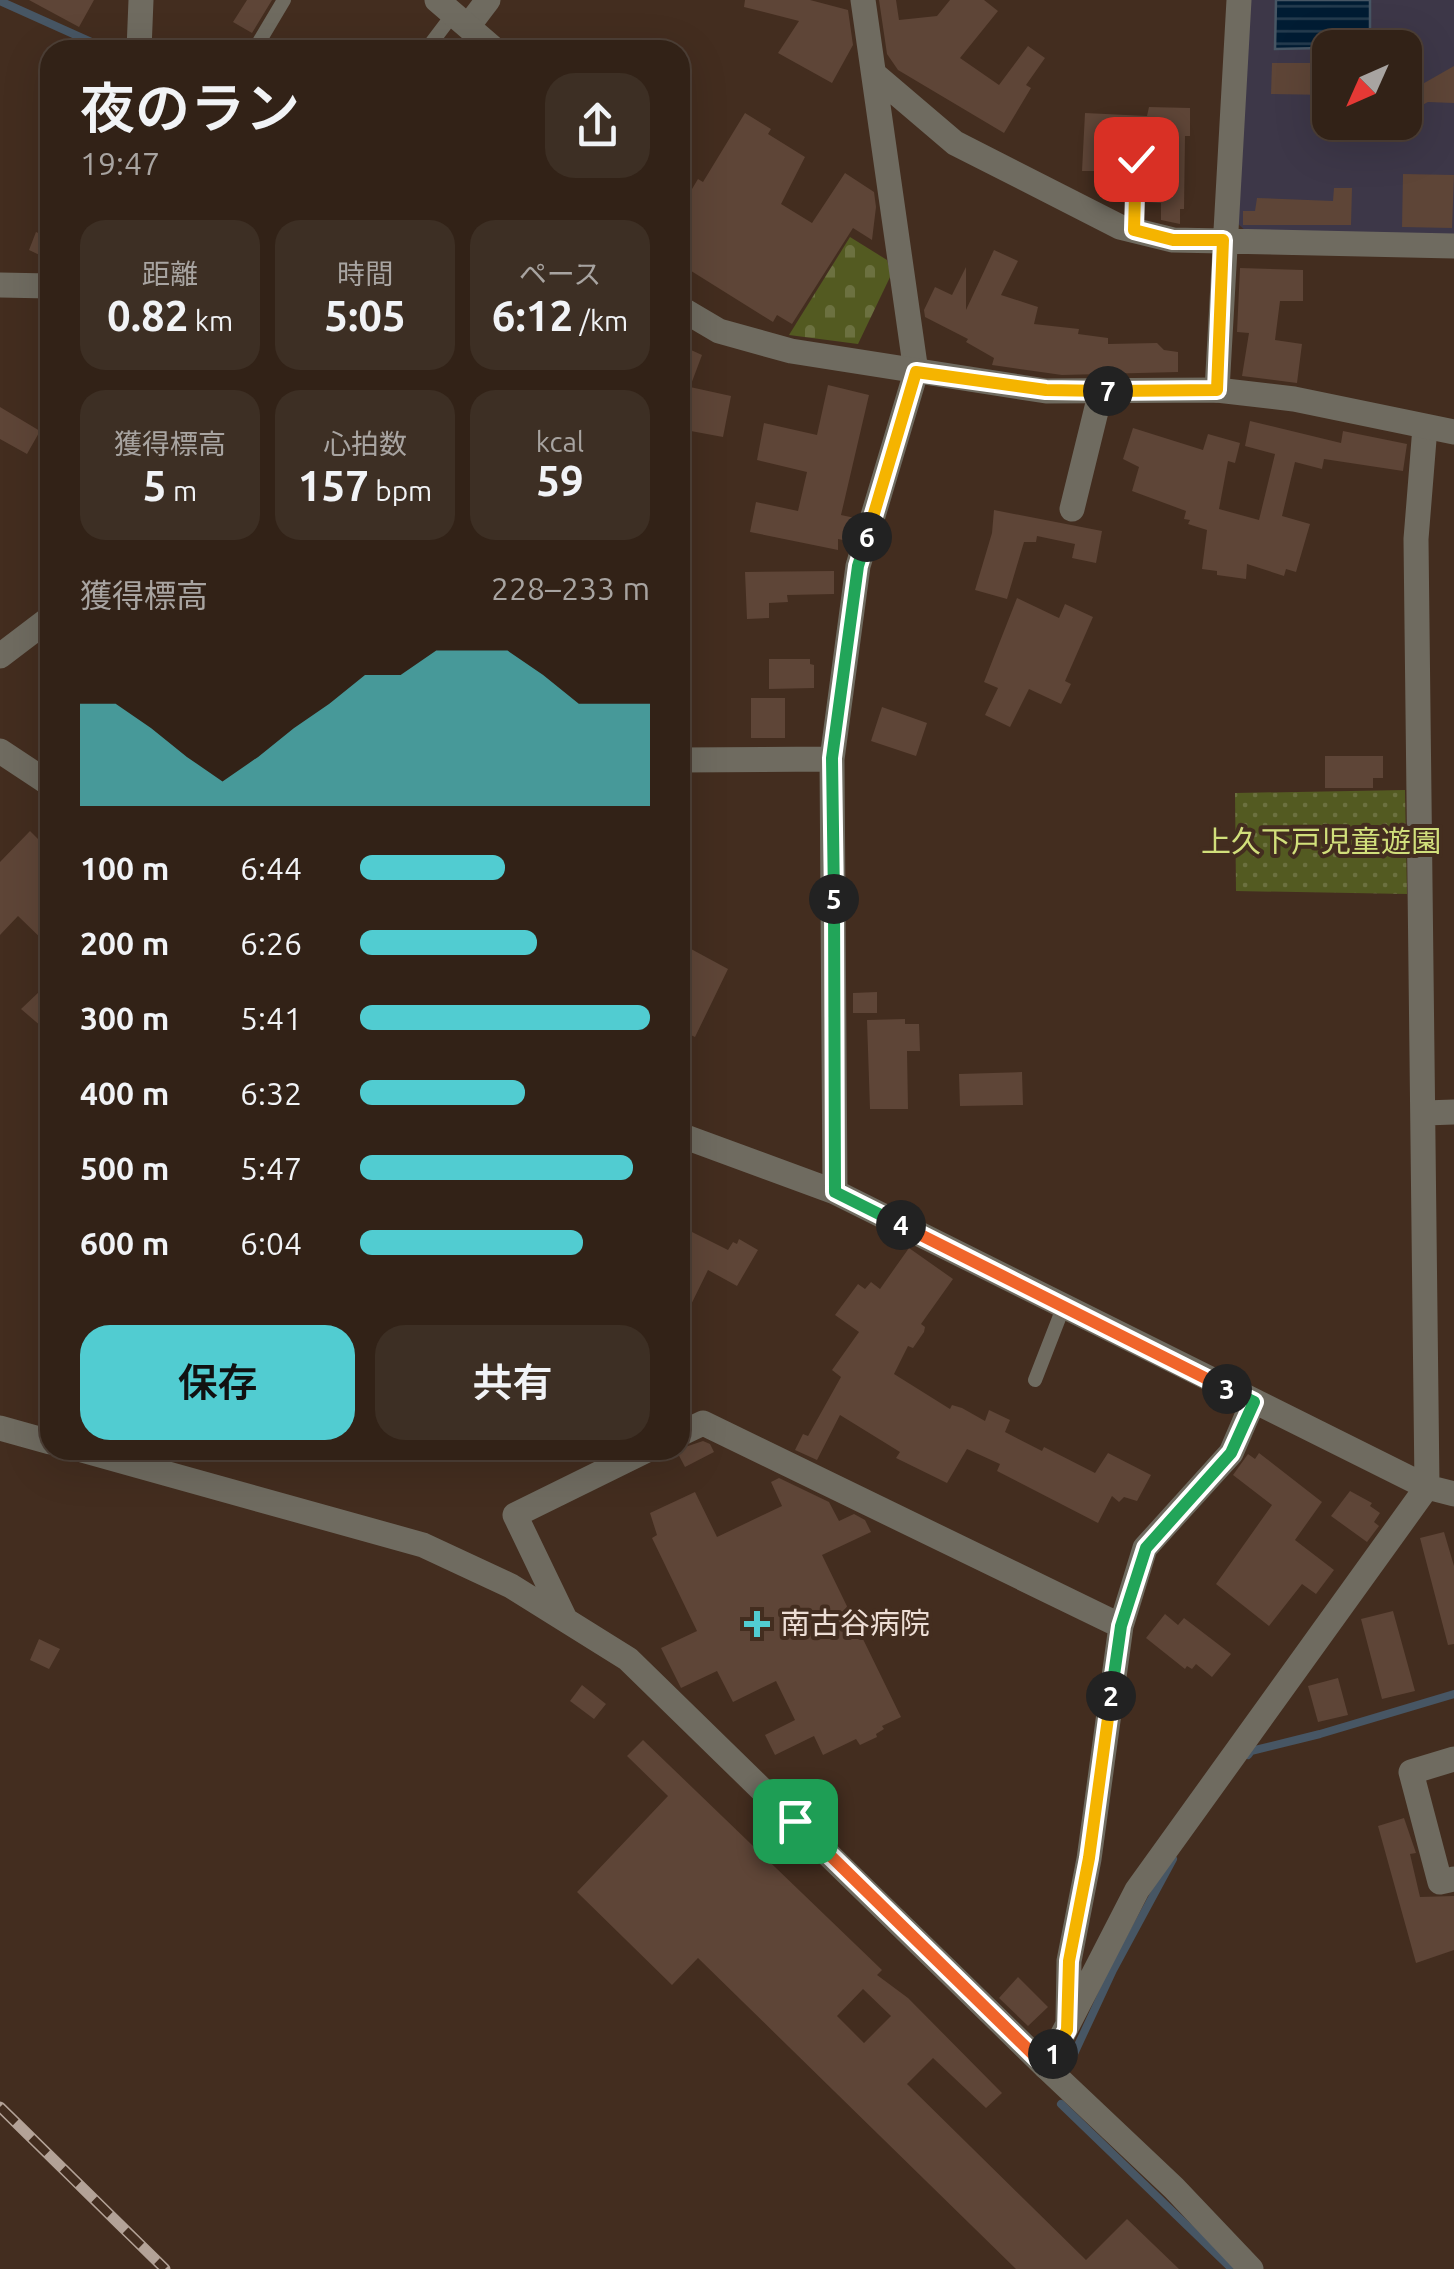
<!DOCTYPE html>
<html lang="ja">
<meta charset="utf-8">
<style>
:root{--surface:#322217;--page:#3d2f24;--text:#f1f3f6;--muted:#a8a4a1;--line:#4d3f36;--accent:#51ccd1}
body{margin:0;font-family:Ubuntu,"Noto Sans JP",sans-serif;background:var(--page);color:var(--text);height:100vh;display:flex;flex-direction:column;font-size:38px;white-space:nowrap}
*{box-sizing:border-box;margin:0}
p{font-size:32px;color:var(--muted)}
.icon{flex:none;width:55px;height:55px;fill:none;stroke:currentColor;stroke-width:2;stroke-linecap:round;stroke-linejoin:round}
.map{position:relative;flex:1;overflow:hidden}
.drawer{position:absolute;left:40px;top:40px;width:650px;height:1420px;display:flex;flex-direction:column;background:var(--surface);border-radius:30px;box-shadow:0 10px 40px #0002,0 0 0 2px var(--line)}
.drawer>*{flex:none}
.needle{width:65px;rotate:225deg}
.controls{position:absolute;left:1312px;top:30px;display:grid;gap:20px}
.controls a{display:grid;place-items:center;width:110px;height:110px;border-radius:20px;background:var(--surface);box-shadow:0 10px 40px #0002,0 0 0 2px var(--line);font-size:50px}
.pin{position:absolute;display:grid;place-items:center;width:85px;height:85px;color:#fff;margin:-42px;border-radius:20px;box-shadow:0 5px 15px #0006}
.km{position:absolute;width:50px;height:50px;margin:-25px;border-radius:50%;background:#222;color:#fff;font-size:28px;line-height:50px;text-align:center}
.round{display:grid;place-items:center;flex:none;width:105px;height:105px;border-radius:30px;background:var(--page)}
.summary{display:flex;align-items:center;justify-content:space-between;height:170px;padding:0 40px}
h1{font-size:55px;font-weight:600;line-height:75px}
.figures{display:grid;grid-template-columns:repeat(3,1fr);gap:15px;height:170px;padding:10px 40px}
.figures div{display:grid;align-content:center;border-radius:25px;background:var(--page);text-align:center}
.figures b{font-size:42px;font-weight:600}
.figures small{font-size:28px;font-weight:400}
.figures p{font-size:28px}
.chart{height:280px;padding:20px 40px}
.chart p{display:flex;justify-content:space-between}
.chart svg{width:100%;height:180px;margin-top:10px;fill:var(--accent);opacity:.7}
.button{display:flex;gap:20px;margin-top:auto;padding:20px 40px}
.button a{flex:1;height:115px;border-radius:30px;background:var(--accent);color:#111;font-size:40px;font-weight:600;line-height:115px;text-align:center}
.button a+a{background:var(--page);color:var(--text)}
ul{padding:0 40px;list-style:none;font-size:32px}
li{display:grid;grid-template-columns:160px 120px 1fr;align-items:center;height:75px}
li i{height:25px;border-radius:12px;background:var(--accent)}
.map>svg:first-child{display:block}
.education{fill:#3d3748;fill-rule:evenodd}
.cemetery{fill:url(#cemetery-stones)}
.park{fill:url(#park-dots)}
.water{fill:url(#water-rules);stroke:#475664;stroke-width:2.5}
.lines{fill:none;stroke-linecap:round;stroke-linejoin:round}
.stream{stroke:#475664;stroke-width:8}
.building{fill:#5e4537;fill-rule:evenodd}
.service{stroke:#6f6b60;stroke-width:14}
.minor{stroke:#6f6b60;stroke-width:25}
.tertiary{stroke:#6f6b60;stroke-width:25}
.rail-casing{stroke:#b3a297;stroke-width:11}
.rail{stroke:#432d1f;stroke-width:8;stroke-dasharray:22;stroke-linecap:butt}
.split-1-casing{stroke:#fff;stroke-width:20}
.split-2-casing{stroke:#fff;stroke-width:20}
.split-3-casing{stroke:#fff;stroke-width:20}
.split-4-casing{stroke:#fff;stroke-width:20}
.split-5-casing{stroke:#fff;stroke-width:20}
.split-6-casing{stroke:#fff;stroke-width:20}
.split-7-casing{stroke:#fff;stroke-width:20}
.split-8-casing{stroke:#fff;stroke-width:20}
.split-1{stroke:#f0652b;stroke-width:12}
.split-2{stroke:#f5b400;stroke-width:12}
.split-3{stroke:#22a559;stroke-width:12}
.split-4{stroke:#f0652b;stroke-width:12}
.split-5{stroke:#22a559;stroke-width:12}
.split-6{stroke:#22a559;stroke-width:12}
.split-7{stroke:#f5b400;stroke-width:12}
.split-8{stroke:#f5b400;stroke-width:12}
.poi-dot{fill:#51ccd1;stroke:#432d1f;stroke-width:4}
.labels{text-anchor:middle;stroke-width:8;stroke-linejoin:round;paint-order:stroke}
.park-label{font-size:30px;fill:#d1df7b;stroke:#432d1f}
.poi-label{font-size:30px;fill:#edded5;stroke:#432d1f;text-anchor:start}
</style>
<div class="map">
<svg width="1454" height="2269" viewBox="0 0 1454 2269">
<defs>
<pattern id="cemetery-stones" width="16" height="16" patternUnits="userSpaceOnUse" patternTransform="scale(2.5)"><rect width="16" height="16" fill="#535a21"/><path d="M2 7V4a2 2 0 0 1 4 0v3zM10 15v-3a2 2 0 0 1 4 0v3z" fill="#6c7140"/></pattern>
<pattern id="park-dots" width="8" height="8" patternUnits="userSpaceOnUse" patternTransform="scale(2.5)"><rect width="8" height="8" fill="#535a21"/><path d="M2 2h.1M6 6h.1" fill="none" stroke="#6c7140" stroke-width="1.8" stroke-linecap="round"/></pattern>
<pattern id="water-rules" width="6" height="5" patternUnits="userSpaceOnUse" patternTransform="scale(2.5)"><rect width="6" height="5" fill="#001c33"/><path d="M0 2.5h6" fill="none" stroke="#263d50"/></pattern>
</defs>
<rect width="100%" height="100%" fill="#432d1f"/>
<path class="education" d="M 1248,0 L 1454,0 L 1454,236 L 1247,232 L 1238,224 ZM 1330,48 L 1405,48 L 1405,122 L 1330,122 Z"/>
<path class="cemetery" d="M 850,237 L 887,260 L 891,275 L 858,344 L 789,335 Z"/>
<path class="park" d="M 1405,790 L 1407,894 L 1236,891 L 1235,793 Z"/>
<path class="water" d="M 1276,0 L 1370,0 L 1370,47 L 1275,49 Z"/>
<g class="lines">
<path class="stream" d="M 0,1 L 109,50
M 1248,1755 L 1251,1751 L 1320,1734 L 1454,1694
M 1073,2056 L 1113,1970 L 1173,1859
M 1061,2104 L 1232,2269"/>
</g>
<path class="building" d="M 29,0 L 94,0 L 79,27 Z
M 247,0 L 272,0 L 252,33 L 233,22 Z
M 745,0 L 810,0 L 848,10 L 853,45 L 832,83 L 778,53 L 799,21 L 744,7 Z
M 879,0 L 896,0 L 899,20 L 937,16 L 950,0 L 984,0 L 998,11 L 960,58 L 999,85 L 1028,46 L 1045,58 L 1026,85 L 1031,88 L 1004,133 L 898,70 L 887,54 Z
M 1272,63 L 1330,63 L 1330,95 L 1271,94 Z
M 1454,66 L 1454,103 L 1428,102 L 1405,114 L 1405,94 Z
M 1149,107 L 1190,108 L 1190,136 L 1185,136 L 1184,209 L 1180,209 L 1180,224 L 1161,220 L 1161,203 L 1146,202 L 1147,159 L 1141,150 L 1132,149 L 1127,154 L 1124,202 L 1108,201 L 1104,188 L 1096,188 L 1095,171 L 1082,171 L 1085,113 L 1147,116 Z
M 745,113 L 771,129 L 768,134 L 805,157 L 781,204 L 812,223 L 845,173 L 874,192 L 876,207 L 872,240 L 853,228 L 792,324 L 777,315 L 773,322 L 680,264 L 680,209 L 698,179 L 703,182 Z
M 1403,174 L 1454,175 L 1452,228 L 1402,227 Z
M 1334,188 L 1352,188 L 1351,225 L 1243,225 L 1243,211 L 1255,211 L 1257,198 L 1333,201 Z
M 36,232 L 50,238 L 50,260 L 29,250 Z
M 994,250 L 1018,261 L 1001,295 L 1038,307 L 1034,324 L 1079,329 L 1078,334 L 1108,338 L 1108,344 L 1157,343 L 1164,350 L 1178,352 L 1178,372 L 1062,375 L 992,365 L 994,358 L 966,342 L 968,339 L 925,317 L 924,310 L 935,287 L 952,295 L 966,267 L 966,310 Z
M 1240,268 L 1303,270 L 1303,301 L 1280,301 L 1275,340 L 1302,344 L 1297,383 L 1242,376 L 1249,333 L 1237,332 Z
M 680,345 L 702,355 L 690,387 L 731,396 L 723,437 L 680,429 Z
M 828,385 L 869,395 L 841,515 L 855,518 L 848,541 L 838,539 L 838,550 L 750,532 L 756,502 L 798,511 L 807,472 L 757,460 L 764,423 L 817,435 Z
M 0,407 L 40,431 L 27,454 L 0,439 Z
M 1250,421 L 1341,443 L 1343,431 L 1407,444 L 1403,471 L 1324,459 L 1322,469 L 1295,462 L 1282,516 L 1310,524 L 1296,572 L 1286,569 L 1284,576 L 1247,564 L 1246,579 L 1217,575 L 1217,571 L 1202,569 L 1207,530 L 1188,524 L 1190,520 L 1184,519 L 1186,511 L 1132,491 L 1139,467 L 1123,459 L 1133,428 L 1203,450 L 1208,434 L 1240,443 L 1235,463 L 1228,461 L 1219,509 L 1259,520 L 1275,454 L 1245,446 Z
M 994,510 L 1102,531 L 1096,563 L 1072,558 L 1075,544 L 1037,536 L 1036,542 L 1024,542 L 1007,599 L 975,590 L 992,533 Z
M 834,571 L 834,594 L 787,595 L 788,602 L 769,603 L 769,618 L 747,619 L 745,572 Z
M 1017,598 L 1059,618 L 1065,604 L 1093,617 L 1065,681 L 1071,684 L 1061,704 L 1029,689 L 1010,727 L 985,715 L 998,688 L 984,682 Z
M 769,659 L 810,659 L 810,664 L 814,665 L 814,688 L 769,689 Z
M 751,698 L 785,698 L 785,738 L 751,738 Z
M 882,707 L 927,723 L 916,756 L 871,741 Z
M 1325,756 L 1383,756 L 1383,778 L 1373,778 L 1373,788 L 1325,788 Z
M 30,831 L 50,851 L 50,947 L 18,916 L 0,935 L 0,862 Z
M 680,943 L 728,969 L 695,1037 L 680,1030 Z
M 40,991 L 50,1000 L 50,1016 L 42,1027 L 21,1009 Z
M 877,992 L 877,1013 L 853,1013 L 853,993 Z
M 905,1019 L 905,1024 L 919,1024 L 920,1051 L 907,1051 L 908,1109 L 870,1109 L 867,1020 Z
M 1022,1072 L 1023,1105 L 960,1106 L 959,1074 Z
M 680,1226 L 728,1250 L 733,1242 L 737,1244 L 739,1239 L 758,1250 L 737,1286 L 708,1270 L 680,1327 Z
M 909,1248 L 953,1279 L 921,1324 L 925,1327 L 924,1332 L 913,1348 L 908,1346 L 894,1374 L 950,1409 L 952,1405 L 962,1408 L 985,1421 L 989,1410 L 1010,1420 L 1005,1432 L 1042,1451 L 1044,1447 L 1095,1473 L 1108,1453 L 1151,1475 L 1137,1501 L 1124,1497 L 1119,1502 L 1112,1496 L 1098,1523 L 997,1471 L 1000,1464 L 967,1449 L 947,1483 L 896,1458 L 900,1452 L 840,1415 L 817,1460 L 795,1450 L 803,1434 L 808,1436 L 841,1377 L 832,1370 L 859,1332 L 835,1315 L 858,1284 L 865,1289 L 871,1282 L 880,1289 Z
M 703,1441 L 710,1444 L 714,1452 L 685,1467 L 676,1450 Z
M 1259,1453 L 1322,1502 L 1295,1540 L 1334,1570 L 1316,1594 L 1302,1584 L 1269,1626 L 1216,1584 L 1272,1505 L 1233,1475 L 1248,1454 L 1255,1459 Z
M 779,1478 L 829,1502 L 839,1521 L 854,1514 L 865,1520 L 871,1532 L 822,1555 L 901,1717 L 882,1726 L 884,1729 L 876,1734 L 877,1737 L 860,1745 L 856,1739 L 823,1755 L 814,1736 L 775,1755 L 765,1735 L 795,1720 L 776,1681 L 733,1702 L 717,1671 L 681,1688 L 661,1648 L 697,1631 L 652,1538 L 657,1535 L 650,1513 L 695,1492 L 717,1537 L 782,1506 L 771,1482 Z
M 1350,1491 L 1372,1503 L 1370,1506 L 1380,1513 L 1374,1522 L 1379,1526 L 1367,1542 L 1331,1516 Z
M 1444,1532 L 1454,1566 L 1454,1644 L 1448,1645 L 1420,1538 Z
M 1393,1611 L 1415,1691 L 1382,1699 L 1361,1619 Z
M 1165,1614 L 1178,1625 L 1184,1618 L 1231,1654 L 1212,1677 L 1196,1664 L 1192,1669 L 1187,1666 L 1185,1669 L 1146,1638 Z
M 39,1639 L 60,1649 L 49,1669 L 30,1660 Z
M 1338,1678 L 1348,1715 L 1318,1722 L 1308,1686 Z
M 582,1685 L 606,1704 L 594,1719 L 570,1701 Z
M 643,1740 L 882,1970 L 877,1975 L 908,1998 L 1002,2093 L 986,2108 L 933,2058 L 907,2084 L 1086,2260 L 1127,2219 L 1179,2269 L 1016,2269 L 698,1958 L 672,1985 L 577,1892 L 668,1796 L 627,1756 ZM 863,1989 L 891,2016 L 864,2043 L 837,2016 Z
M 1404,1818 L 1416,1853 L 1410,1854 L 1420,1897 L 1454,1896 L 1454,1950 L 1416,1963 L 1378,1826 Z
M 1018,1977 L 1048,2007 L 1028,2026 L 999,1998 Z"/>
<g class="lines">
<path class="service" d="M 259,42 L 284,0
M 426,50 L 454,13
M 1134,230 L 1136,159
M 1035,1380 L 1063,1308"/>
<path class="minor" d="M 469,25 L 488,0
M 139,50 L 141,0
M 874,74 L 955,143 L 1120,227 L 1173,240 L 1454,246
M 0,285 L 50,286
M 1217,390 L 1239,0
M 1072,509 L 1101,391
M 0,656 L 50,618
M 0,751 L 50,784
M 680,760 L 832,759
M 1425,1113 L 1454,1112
M 680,1135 L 835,1192 L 1427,1487 L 1454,1494
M 835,1192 L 832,759 L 858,566 L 916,372 L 863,0
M 0,1428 L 50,1442
M 680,1434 L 703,1423 L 1121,1626
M 82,1450 L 423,1545 L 511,1586 L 628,1659 L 1046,2067 L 1137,1890 L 1427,1487 L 1416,539 L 1425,427
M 565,1619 L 515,1515 L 647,1450
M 1454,1759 L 1411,1772 L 1440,1882 L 1454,1879
M 1068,2020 L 1069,1961 L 1089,1859 L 1121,1626 L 1145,1548 L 1231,1453 L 1253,1402"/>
<path class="tertiary" d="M 437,0 L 495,50
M 680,308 L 719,331 L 791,351 L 1046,391 L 1217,390 L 1294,399 L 1454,432
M 1046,2067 L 1174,2188 L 1251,2269"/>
<defs>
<path id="rail" d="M 0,2107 L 165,2269"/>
</defs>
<use href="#rail" class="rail-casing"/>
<use href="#rail" class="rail"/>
</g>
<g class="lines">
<defs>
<path id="split-1" d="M 795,1821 L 1046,2067 L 1053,2054"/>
<path id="split-2" d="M 1053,2054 L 1067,2030 L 1069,1961 L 1089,1858 L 1111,1696"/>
<path id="split-3" d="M 1111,1696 L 1121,1626 L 1146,1548 L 1231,1453 L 1254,1402 L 1227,1389"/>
<path id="split-4" d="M 901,1225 L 1227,1389"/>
<path id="split-5" d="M 834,899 L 835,1192 L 901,1225"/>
<path id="split-6" d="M 834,899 L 832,758 L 858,566 L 867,537"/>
<path id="split-7" d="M 867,537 L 916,372 L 1046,390 L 1108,391"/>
<path id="split-8" d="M 1108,391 L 1217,390 L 1223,240 L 1173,240 L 1134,230 L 1136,159"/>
</defs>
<use href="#split-1" class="split-1-casing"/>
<use href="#split-2" class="split-2-casing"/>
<use href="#split-3" class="split-3-casing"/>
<use href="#split-4" class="split-4-casing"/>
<use href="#split-5" class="split-5-casing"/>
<use href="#split-6" class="split-6-casing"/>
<use href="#split-7" class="split-7-casing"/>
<use href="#split-8" class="split-8-casing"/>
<use href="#split-1" class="split-1"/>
<use href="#split-2" class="split-2"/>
<use href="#split-3" class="split-3"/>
<use href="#split-4" class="split-4"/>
<use href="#split-5" class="split-5"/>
<use href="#split-6" class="split-6"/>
<use href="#split-7" class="split-7"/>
<use href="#split-8" class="split-8"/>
</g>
<path class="poi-dot" d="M752 1609h10v10h10v10h-10v10h-10v-10h-10v-10h10z"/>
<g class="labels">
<g class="park-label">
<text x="1321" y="852">上久下戸児童遊園</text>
</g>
<g class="poi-label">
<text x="780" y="1634">南古谷病院</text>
</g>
</g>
</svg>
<div class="controls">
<a><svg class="needle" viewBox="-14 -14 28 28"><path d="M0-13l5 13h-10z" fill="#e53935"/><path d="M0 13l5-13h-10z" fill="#a8a4a1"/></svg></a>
</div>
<div class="pin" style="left:795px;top:1821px;background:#1e9e55"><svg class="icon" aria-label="arrive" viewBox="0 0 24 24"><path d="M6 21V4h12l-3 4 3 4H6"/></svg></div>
<div class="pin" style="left:1136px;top:159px;background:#d93025"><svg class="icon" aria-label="check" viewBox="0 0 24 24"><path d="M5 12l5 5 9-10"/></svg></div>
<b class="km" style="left:1053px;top:2054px">1</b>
<b class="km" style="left:1111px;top:1696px">2</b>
<b class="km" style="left:1227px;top:1389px">3</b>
<b class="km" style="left:901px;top:1225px">4</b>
<b class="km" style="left:834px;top:899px">5</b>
<b class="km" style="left:867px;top:537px">6</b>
<b class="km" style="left:1108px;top:391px">7</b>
<section class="drawer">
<div class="summary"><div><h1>夜のラン</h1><p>19:47</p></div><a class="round"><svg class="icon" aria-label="share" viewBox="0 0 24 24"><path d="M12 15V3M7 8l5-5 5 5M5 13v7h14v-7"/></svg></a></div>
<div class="figures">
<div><p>距離</p><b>0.82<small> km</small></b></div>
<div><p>時間</p><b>5:05</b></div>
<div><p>ペース</p><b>6:12<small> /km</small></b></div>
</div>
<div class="figures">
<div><p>獲得標高</p><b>5<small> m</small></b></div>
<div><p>心拍数</p><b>157<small> bpm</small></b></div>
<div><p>kcal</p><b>59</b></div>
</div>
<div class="chart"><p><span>獲得標高</span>228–233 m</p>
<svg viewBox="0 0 160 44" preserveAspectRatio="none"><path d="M0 44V19L10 19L20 25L30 32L40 38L50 32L60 25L70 19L80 12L90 12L100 6L110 6L120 6L130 12L140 19L150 19L160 19V44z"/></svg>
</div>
<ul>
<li><b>100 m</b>6:44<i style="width:50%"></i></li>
<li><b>200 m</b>6:26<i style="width:61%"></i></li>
<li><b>300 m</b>5:41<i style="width:100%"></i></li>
<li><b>400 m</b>6:32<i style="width:57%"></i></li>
<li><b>500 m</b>5:47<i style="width:94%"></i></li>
<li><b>600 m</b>6:04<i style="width:77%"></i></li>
</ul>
<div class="button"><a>保存</a><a>共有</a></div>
</section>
</div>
